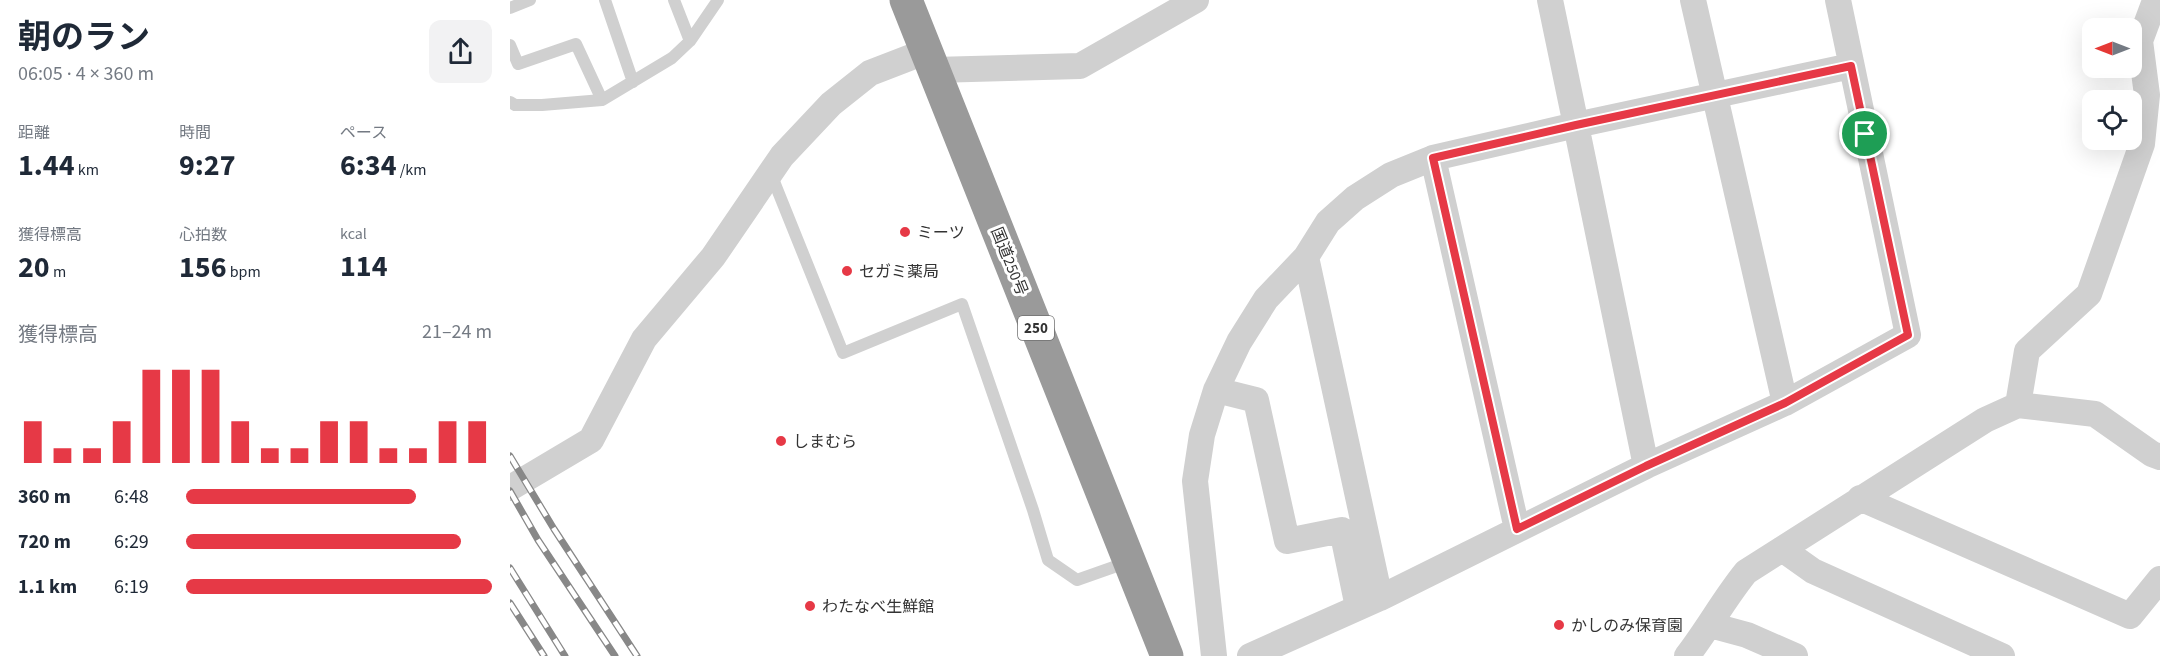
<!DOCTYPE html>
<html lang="ja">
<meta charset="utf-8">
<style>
:root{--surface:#fff;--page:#f2f2f3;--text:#1f2937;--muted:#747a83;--accent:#e63946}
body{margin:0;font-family:"Source Sans 3","Noto Sans JP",sans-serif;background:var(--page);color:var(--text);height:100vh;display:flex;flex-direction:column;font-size:22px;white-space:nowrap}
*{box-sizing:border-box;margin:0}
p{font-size:20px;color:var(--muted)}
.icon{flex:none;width:33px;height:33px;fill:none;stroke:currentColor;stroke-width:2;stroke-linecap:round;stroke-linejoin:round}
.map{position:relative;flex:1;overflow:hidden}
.details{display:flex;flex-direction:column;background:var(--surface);width:510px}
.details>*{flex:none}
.needle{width:39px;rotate:270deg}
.fabs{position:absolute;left:1572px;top:18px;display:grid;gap:12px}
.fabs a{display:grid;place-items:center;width:60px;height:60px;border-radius:12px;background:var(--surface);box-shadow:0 6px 24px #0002;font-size:30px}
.pin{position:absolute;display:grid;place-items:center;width:51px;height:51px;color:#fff;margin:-26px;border:3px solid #fff;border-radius:50%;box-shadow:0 2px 6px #0007}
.round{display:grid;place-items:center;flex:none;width:63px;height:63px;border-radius:12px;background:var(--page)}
.summary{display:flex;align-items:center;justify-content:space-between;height:102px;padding:0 18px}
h1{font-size:33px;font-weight:700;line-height:45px}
.stats{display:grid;grid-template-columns:repeat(3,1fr);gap:9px;height:102px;padding:6px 18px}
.stats div{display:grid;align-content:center}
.stats b{font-size:30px;font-weight:700}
.stats small{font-size:16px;font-weight:400}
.stats p{font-size:16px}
.chart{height:168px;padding:12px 18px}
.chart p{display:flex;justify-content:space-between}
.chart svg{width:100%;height:108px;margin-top:6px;stroke:var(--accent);stroke-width:6}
ul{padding:0 18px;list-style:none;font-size:20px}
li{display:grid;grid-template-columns:96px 72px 1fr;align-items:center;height:45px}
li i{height:15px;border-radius:8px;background:var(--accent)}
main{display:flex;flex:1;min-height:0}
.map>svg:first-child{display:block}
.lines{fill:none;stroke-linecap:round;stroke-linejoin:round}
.lane{stroke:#d0d0d0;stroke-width:12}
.street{stroke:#d0d0d0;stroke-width:26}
.highway{stroke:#9a9a9a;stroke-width:33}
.rail-casing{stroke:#888;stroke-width:7}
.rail{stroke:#fff;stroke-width:4.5;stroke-dasharray:14;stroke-linecap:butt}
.route-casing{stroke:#fff;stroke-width:12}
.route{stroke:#e63946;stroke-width:8}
.poi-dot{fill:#e63946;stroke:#fff;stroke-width:2}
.labels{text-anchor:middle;stroke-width:6;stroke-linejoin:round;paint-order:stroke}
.shield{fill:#fff;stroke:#707070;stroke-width:1.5}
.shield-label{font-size:15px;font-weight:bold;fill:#333}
.poi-label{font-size:16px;fill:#333;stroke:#fff;text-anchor:start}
.street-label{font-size:16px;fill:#333;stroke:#fff}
</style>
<main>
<section class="details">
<div class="summary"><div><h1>朝のラン</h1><p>06:05 · 4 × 360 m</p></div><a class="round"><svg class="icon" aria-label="share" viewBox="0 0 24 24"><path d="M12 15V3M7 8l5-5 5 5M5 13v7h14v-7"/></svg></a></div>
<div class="stats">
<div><p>距離</p><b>1.44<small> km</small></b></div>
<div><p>時間</p><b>9:27</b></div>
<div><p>ペース</p><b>6:34<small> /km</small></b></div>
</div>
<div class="stats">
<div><p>獲得標高</p><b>20<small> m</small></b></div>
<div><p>心拍数</p><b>156<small> bpm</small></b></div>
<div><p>kcal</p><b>114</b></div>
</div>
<div class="chart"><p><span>獲得標高</span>21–24 m</p>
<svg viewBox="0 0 160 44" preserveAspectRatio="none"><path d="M5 44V27M15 44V38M25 44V38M35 44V27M45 44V6M55 44V6M65 44V6M75 44V27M85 44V38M95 44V38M105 44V27M115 44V27M125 44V38M135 44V38M145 44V27M155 44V27"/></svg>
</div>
<ul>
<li><b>360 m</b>6:48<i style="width:75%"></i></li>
<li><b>720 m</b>6:29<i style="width:90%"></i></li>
<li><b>1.1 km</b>6:19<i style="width:100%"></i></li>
</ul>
</section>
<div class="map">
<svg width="1650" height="656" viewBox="0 0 1650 656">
<rect width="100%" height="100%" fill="#fff"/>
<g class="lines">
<path class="lane" d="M 95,0 L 123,82
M 164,0 L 180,41
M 0,8 L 20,0
M 0,45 L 8,64 L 66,44 L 92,100
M 0,102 L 5,105 L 32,105 L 92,100 L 162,58 L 180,41 L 208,0
M 261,174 L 333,353 L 452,304 L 523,510 L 538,560 L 567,580 L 618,562"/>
<path class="street" d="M 1183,0 L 1275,403
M 424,70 L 570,66 L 686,0
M 923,158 L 1007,529
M 796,257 L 870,598
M 706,390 L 746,400 L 777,541 L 832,530 L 848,607
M 1508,405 L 1517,351 L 1579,294 L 1632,144 L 1637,95 L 1630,41 L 1643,6 L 1649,0
M 1136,466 L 1066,125 L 1341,66
M 0,488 L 81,440 L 134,339 L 203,257 L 272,156 L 321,104 L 360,73 L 417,51
M 1350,498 L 1620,616 L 1650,579
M 1272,549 L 1303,571 L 1492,656
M 1200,625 L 1237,635 L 1285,656
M 704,656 L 685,481 L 692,435 L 706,390 L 729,342 L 756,299 L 796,257 L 818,222 L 845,198 L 881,175 L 923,158 L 1066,125 L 1040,0
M 740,656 L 870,598 L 1136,466 L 1275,403 L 1398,335 L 1328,0
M 1177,656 C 1198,629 1214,599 1236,572 L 1475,420 L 1508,405 L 1585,414 L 1642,454 L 1650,457"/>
<path class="highway" d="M 396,0 L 657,656"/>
<defs>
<path id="rail" d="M 0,456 L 44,529 L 127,656
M 0,491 L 28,540 L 105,656
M 0,568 L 55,656
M 0,603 L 34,656"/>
</defs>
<use href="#rail" class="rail-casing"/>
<use href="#rail" class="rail"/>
</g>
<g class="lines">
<defs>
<path id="route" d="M 1341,66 L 1398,335 L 1275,403 L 1136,466 L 1007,529 L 923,158 L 1066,125 Z"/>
</defs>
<use href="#route" class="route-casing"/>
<use href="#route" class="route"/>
</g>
<g class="poi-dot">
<circle cx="395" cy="232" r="6"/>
<circle cx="337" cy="271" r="6"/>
<circle cx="271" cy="441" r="6"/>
<circle cx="300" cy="606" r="6"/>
<circle cx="1049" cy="625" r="6"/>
</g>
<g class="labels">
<rect class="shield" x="508" y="316" width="36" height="24" rx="4.5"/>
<g class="shield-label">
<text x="526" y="333">250</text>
</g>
<g class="poi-label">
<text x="407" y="238">ミーツ</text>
<text x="349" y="277">セガミ薬局</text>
<text x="283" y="447">しまむら</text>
<text x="312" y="612">わたなべ生鮮館</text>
<text x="1061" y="631">かしのみ保育園</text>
</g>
<g class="street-label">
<text transform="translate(500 261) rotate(68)" y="6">国道250号</text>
</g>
</g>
</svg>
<div class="fabs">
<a><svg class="needle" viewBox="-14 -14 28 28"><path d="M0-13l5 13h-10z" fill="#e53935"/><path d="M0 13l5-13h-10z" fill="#747a83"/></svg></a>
<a><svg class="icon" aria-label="locate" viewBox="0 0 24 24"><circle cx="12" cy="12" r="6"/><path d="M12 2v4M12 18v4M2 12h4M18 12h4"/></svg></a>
</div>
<div class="pin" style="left:1355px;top:134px;background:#1e9e55"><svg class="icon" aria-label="arrive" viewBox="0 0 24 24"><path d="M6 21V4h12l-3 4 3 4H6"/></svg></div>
</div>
</main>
